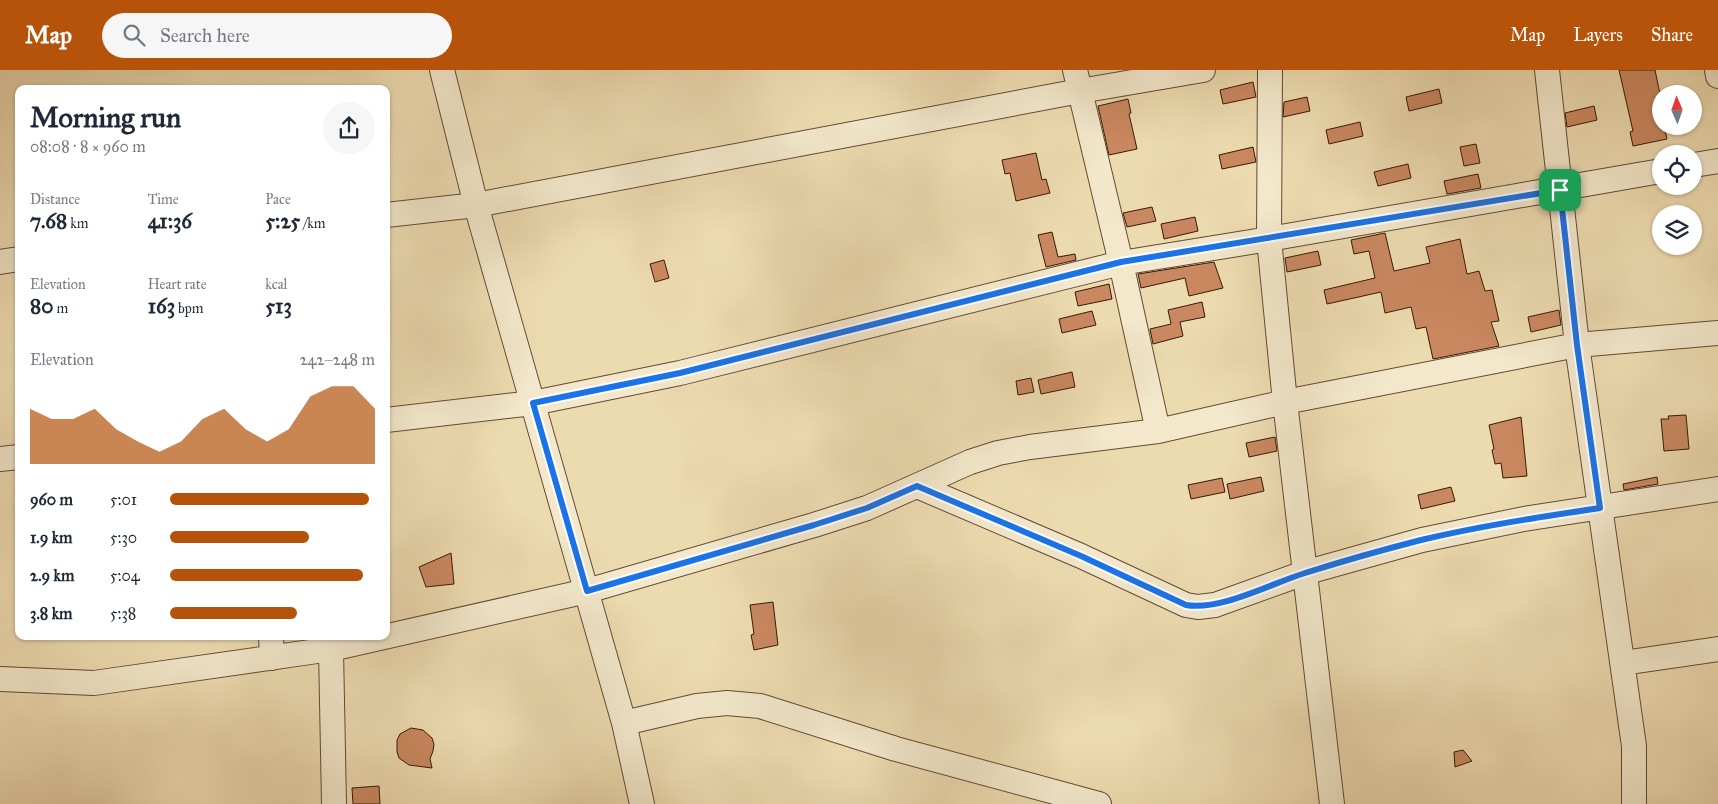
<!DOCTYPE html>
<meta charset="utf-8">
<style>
:root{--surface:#fff;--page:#f6f6f7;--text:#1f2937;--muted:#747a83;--accent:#b45309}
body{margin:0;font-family:"IM FELL Great Primer",serif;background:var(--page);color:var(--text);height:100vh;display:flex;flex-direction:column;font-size:19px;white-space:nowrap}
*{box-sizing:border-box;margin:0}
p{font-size:16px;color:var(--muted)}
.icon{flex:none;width:28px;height:28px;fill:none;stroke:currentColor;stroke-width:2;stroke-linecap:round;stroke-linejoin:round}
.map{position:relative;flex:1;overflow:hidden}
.sheet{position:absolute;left:15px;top:15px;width:375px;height:555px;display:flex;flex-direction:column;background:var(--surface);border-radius:10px;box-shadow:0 1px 4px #0004}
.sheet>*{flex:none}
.needle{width:32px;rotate:358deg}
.fabs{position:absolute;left:1652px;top:15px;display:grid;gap:10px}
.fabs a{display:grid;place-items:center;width:50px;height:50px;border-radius:50%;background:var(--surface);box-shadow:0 1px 4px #0004;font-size:25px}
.pin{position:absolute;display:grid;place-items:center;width:42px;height:42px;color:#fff;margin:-21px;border-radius:10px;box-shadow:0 2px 8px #0006}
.round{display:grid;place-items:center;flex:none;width:52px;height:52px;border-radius:26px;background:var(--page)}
.headline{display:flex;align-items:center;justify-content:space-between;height:85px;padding:0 15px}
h1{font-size:28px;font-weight:800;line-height:38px}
.stats{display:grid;grid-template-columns:repeat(3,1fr);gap:8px;height:85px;padding:5px 15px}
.stats div{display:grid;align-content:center}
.stats b{font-size:21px;font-weight:800}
.stats small{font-size:14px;font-weight:400}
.stats p{font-size:14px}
.chart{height:140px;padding:10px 15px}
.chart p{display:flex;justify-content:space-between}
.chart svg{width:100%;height:90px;margin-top:5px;fill:var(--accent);opacity:.7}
ul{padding:0 15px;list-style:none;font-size:16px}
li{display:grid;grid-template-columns:80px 60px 1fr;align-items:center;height:38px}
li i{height:12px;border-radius:6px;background:var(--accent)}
header{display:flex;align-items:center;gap:30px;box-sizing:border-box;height:70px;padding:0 25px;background:var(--accent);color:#fff}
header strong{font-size:24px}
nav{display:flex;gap:28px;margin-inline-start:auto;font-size:18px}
.search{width:350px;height:45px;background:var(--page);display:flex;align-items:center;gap:12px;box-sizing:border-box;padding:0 18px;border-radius:28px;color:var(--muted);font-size:19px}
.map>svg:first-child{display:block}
.building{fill:#ca8860;stroke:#371909}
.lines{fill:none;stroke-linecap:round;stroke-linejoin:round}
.minor-casing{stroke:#644a33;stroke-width:26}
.minor{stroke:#f3e8cc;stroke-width:24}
.route-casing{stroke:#fff;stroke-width:10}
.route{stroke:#1a73e8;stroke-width:6}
</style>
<header>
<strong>Map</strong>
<div class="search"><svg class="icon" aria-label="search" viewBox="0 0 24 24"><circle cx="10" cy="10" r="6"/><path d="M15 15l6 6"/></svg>Search here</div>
<nav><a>Map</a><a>Layers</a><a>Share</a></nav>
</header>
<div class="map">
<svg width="1718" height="734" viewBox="0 0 1718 734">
<rect width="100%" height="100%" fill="#eddbb0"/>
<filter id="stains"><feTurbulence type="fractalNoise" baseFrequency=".004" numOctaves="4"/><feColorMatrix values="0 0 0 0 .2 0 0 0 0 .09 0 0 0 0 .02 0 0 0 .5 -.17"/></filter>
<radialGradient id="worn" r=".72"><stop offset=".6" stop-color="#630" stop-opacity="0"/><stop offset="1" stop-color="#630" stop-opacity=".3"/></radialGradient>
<path class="building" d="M 1619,0 L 1655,0 L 1661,29 L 1661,56 L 1664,56 L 1667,69 L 1633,76 L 1630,62 L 1633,61 Z
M 1253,12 L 1256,27 L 1223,34 L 1220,20 Z
M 1439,19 L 1442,33 L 1409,41 L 1406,27 Z
M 1307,27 L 1310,41 L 1283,47 L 1284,32 Z
M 1128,29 L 1131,43 L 1129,44 L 1137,79 L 1109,85 L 1098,36 Z
M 1594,36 L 1597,50 L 1567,57 L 1565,43 Z
M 1360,52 L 1363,66 L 1329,74 L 1326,60 Z
M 1476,74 L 1480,93 L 1464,96 L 1460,77 Z
M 1253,77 L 1256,92 L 1222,99 L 1219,85 Z
M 1036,83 L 1042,110 L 1046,109 L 1050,123 L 1016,131 L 1010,103 L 1005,104 L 1002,90 Z
M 1408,94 L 1411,108 L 1378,116 L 1374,102 Z
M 1478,104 L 1481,118 L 1447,124 L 1444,111 Z
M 1152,137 L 1156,151 L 1127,157 L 1123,143 Z
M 1195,147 L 1198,161 L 1164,169 L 1161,154 Z
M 1052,162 L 1058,187 L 1075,184 L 1076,190 L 1046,197 L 1038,165 Z
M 1385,163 L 1394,201 L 1430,193 L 1426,177 L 1460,169 L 1467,204 L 1479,201 L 1485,221 L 1492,220 L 1499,251 L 1491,252 L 1499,276 L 1433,289 L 1426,257 L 1416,259 L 1411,237 L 1385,243 L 1381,222 L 1327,234 L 1324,220 L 1375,208 L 1369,181 L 1354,184 L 1351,170 Z
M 1318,181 L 1321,195 L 1287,202 L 1285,188 Z
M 664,190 L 669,208 L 655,212 L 650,194 Z
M 1214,192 L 1223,218 L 1189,226 L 1185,208 L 1141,218 L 1138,204 Z
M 1109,214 L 1112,229 L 1078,236 L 1075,222 Z
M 1202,232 L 1205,247 L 1180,252 L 1183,266 L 1153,274 L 1150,259 L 1171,254 L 1168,240 Z
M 1559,240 L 1561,255 L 1531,262 L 1528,247 Z
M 1092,241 L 1096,255 L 1062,263 L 1059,249 Z
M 1072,302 L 1075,317 L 1041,324 L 1038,310 Z
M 1031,308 L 1034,322 L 1018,325 L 1016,311 Z
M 1686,345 L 1689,379 L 1664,381 L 1661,349 L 1669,349 L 1668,346 Z
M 1521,347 L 1527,406 L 1503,408 L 1501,393 L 1495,394 L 1492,380 L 1494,379 L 1489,355 Z
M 1275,367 L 1277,381 L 1249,387 L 1246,373 Z
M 1261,407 L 1264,421 L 1230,429 L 1227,414 Z
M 1657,407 L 1658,414 L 1624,420 L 1623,414 Z
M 1222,408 L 1225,422 L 1191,429 L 1188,415 Z
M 1451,417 L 1455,431 L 1421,439 L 1418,425 Z
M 451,483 L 454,514 L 426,517 L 419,497 Z
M 773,532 L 778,575 L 754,580 L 751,565 L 754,564 L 750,535 Z
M 411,658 L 423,660 L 432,668 L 434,674 L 433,681 L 430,689 L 432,698 L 409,695 L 399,688 L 397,682 L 397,670 L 400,664 Z
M 1463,680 L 1472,691 L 1455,697 L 1454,682 Z
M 379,716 L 380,734 L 353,734 L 352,718 Z"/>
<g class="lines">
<defs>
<path id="minor" d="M 442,0 L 476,135 L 624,653 L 642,734
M 1075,0 L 1121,193 L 1158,361 L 1285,332 L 1577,275 L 1718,263
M 1270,0 L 1269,169 L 1285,332 L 1332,734
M 1547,0 L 1577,275 L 1634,676 L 1634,734
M 1717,0 L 1718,6
M 1694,95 L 1718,91
M 386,145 L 476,135 L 1080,21 L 1203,0
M 0,192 L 19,189
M 386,350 L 533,333 L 680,303 L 1121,193 L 1269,169 L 1661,101
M 0,389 L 19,387
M 917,416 L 1081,486 L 1186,535 L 1198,537 L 1215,535 L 1304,503 L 1422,470 L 1524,449 L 1718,419
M 271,566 L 272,588
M 331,579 L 334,734
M 1623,593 L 1718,579
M 0,609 L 94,613 L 331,579 L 587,521 L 814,455 L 867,438 L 970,392 L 998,383 L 1030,377 L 1158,361
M 624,653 L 697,636 L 727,633 L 760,636 L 896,679 L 1099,734"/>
</defs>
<use href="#minor" class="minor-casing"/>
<use href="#minor" class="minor"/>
</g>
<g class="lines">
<defs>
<path id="route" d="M 1560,120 L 1577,275 L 1600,438 C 1540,447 1480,456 1421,470 C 1382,480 1343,491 1305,503 C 1270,514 1220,541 1186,535 L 1081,486 L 917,416 L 867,438 L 814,455 L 587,521 L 533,333 L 680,303 L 1121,192 Z"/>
</defs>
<use href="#route" class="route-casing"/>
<use href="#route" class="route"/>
</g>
<rect width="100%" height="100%" filter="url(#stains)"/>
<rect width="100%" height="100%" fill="url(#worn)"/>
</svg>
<div class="fabs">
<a><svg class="needle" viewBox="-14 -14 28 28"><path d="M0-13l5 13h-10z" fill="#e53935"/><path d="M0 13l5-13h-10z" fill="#747a83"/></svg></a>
<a><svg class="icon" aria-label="locate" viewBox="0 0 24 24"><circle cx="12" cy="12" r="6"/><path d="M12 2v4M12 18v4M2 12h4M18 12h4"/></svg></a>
<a><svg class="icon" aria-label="layers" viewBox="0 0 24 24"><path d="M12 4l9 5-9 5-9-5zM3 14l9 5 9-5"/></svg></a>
</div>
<div class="pin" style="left:1560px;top:120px;background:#1e9e55"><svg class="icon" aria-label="arrive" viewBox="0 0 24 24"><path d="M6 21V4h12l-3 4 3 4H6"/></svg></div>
<section class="sheet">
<div class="headline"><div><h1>Morning run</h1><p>08:08 · 8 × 960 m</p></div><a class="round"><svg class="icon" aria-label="share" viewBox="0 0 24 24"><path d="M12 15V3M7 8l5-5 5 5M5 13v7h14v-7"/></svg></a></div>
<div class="stats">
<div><p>Distance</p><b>7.68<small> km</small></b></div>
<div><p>Time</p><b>41:36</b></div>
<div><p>Pace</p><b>5:25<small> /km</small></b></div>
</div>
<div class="stats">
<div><p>Elevation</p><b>80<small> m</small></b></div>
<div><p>Heart rate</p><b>163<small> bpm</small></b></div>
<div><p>kcal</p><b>513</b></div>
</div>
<div class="chart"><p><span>Elevation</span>242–248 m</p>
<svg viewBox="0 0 160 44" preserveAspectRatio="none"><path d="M0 44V17L10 22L20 22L30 17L40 27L50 33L60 38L70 33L80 22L90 17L100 27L110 33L120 27L130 11L140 6L150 6L160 17V44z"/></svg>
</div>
<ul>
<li><b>960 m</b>5:01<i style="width:97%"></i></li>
<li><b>1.9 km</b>5:30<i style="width:68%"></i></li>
<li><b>2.9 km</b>5:04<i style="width:94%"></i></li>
<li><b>3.8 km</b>5:38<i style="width:62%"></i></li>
</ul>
</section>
</div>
